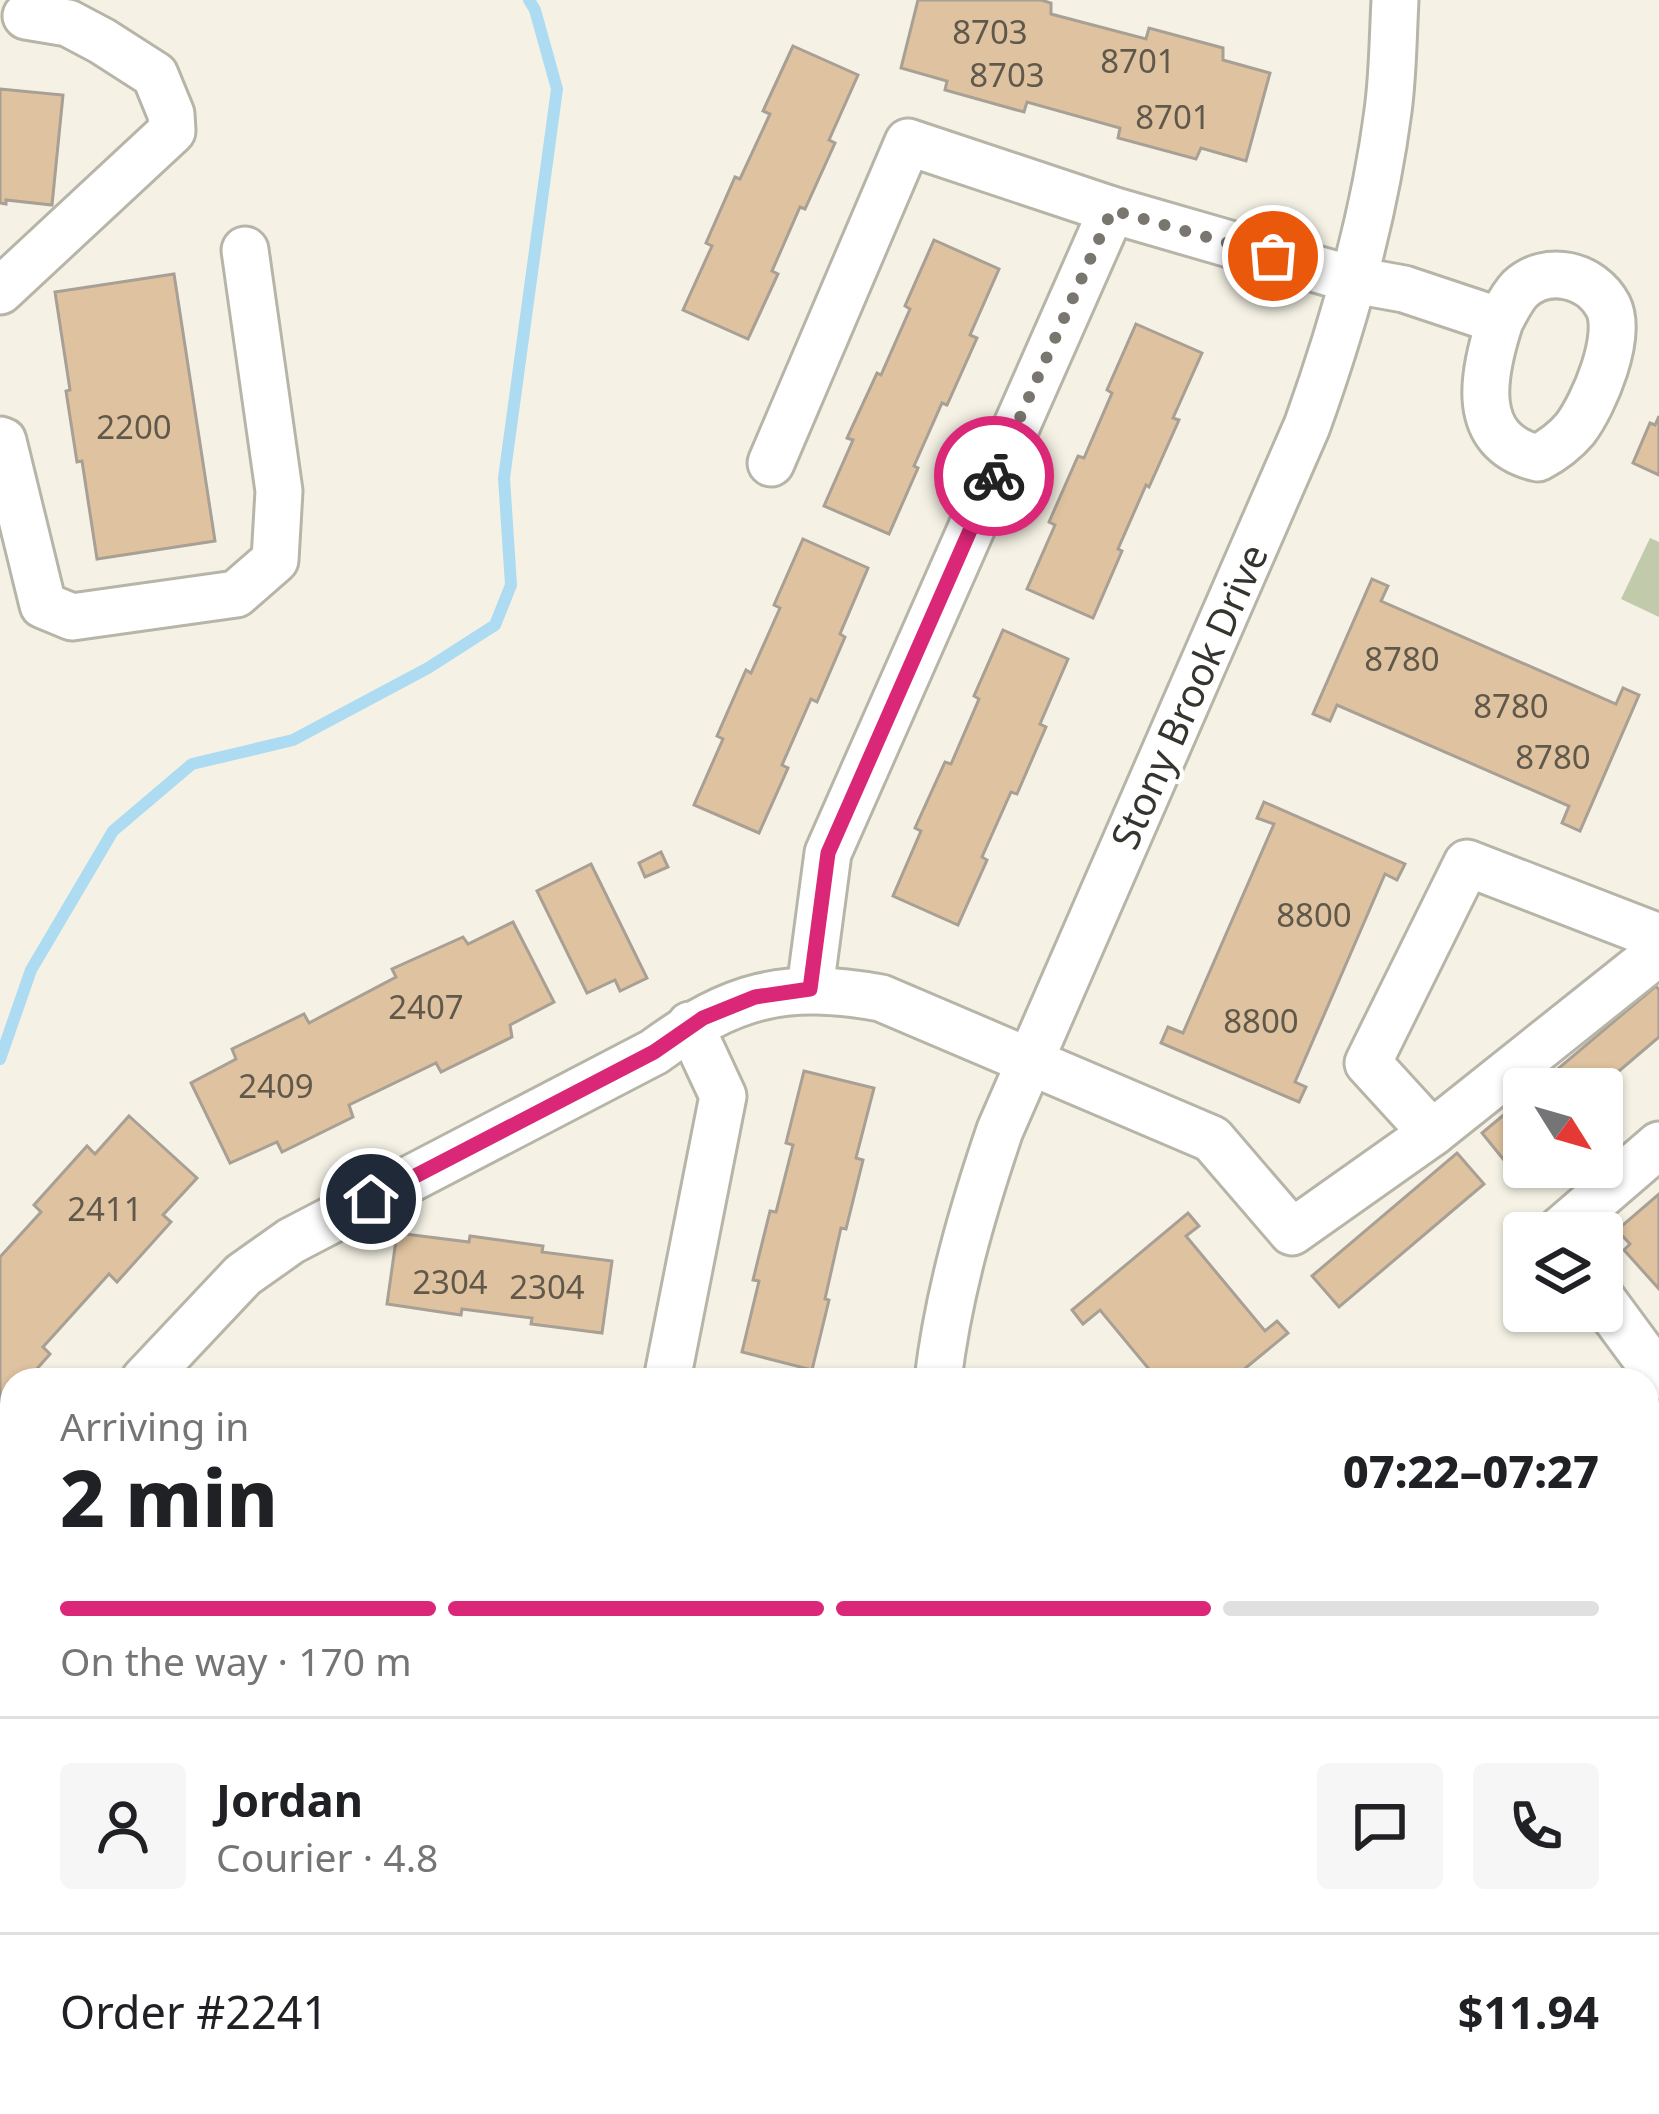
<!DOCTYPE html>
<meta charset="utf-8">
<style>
:root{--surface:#fff;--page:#f6f6f6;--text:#202124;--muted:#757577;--line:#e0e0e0;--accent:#db2777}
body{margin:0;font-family:"Noto Sans",sans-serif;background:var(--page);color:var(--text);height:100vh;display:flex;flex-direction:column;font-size:45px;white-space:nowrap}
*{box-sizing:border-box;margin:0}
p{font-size:39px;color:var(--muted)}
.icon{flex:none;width:66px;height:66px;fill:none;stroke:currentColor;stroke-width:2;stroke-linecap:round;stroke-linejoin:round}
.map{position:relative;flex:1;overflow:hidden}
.drawer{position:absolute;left:0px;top:1368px;width:1659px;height:747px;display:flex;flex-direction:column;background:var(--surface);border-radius:36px 36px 0 0;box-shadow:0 3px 9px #0004}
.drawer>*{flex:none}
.needle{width:78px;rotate:127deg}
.buttons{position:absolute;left:1503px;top:1068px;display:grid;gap:24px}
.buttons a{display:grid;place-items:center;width:120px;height:120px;border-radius:12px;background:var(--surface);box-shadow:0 3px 9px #0004;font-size:60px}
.pin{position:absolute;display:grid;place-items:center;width:102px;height:102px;color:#fff;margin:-51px;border:6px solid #fff;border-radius:50%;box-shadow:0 3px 12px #0007}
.courier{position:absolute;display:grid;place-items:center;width:120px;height:120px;margin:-60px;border:9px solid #db2777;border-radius:50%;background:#fff;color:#222;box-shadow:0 3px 15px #0007}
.head em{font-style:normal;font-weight:800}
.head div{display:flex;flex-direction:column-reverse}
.head{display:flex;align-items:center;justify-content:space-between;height:204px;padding:0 60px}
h1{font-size:78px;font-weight:800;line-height:90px}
.bar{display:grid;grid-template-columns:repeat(4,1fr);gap:18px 12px;align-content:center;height:144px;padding:0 60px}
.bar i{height:15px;border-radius:9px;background:var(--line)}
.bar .selected{background:var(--accent)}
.bar p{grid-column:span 4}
.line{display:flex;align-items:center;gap:30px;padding:0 60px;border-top:3px solid var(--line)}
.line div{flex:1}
.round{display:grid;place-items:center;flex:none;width:126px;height:126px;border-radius:12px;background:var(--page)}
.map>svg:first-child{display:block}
</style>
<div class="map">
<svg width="1659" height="2114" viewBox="0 0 1659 2114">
<rect width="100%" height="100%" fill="#f5f2e5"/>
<!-- green -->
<polygon fill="#c2caac" points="1650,538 1659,542 1659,617 1621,599"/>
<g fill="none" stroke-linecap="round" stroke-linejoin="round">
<!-- stream -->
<polyline stroke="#addbf1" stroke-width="12" points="0,1059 31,970 113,831 192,764 293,740 428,668 495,625 511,585 504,478 557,89 535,10 529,0"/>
</g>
<!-- building -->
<g fill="#dfc3a0" stroke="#a89f95" stroke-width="3">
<polygon points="918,0 1041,0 1051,3 1051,14 1146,39 1149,28 1223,48 1223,60 1270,73 1246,161 1201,148 1196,159 1118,138 1120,128 1027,102 1024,112 945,90 947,81 901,68"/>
<polygon points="793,46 858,75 829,140 835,143 805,209 800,207 772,271 778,274 748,339 683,310 712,246 706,243 735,177 740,179 770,114 763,111"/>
<polygon points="0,89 63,95 52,205 6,200 6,204 0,203"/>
<polygon points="934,240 999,269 970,335 977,338 947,405 942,403 914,466 918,468 889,534 824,506 853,440 847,438 877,373 881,375 910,309 905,306"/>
<polygon points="174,274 215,541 97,559 82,461 77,462 66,391 70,390 55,292"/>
<polygon points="1136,324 1202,353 1173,418 1179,420 1149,487 1146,485 1118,549 1122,551 1093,618 1027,589 1055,525 1049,522 1078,456 1084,458 1112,393 1107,390"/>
<polygon points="1659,416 1659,475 1633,463 1650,423 1655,425"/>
<polygon points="803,539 868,568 840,634 845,637 817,702 811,699 782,765 788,768 759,833 694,805 723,739 717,736 746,670 751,673 780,608 774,605"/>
<polygon points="1372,579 1388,586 1381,601 1616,704 1623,688 1639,695 1580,831 1562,823 1569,806 1337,705 1330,721 1313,714"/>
<polygon points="1003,630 1068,659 1040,724 1046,727 1017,794 1011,792 982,857 987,860 958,925 893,896 921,831 915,828 945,762 951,764 979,699 974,696"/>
<polygon points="1264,802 1405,864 1397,880 1385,874 1295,1082 1306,1087 1299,1102 1161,1043 1168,1027 1183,1033 1274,824 1257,818"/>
<polygon points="661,852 668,867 645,877 639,863"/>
<polygon points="591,864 647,978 620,991 615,980 587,993 537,891"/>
<polygon points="513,922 554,1002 510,1025 512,1037 441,1072 436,1063 349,1105 353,1117 282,1152 277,1142 230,1163 191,1083 236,1059 232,1049 304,1014 309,1023 396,977 392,969 463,937 468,944"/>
<polygon points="1656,986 1659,990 1659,1037 1598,1089 1534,1089"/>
<polygon points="804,1071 874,1088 856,1158 863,1160 846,1229 841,1228 825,1299 829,1300 812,1370 742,1352 759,1281 753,1280 770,1211 776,1212 793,1145 786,1143"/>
<polygon points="1524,1098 1524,1151 1508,1165 1482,1133"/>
<polygon points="129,1116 197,1178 163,1215 171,1222 117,1282 109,1274 43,1347 50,1354 27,1380 12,1380 12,1396 0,1409 0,1257 41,1212 34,1205 87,1146 95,1154"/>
<polygon points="1457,1153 1484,1184 1339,1307 1312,1276"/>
<polygon points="1659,1194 1659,1289 1624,1250 1630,1244 1617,1230"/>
<polygon points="1188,1213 1199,1226 1186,1236 1265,1331 1277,1321 1288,1333 1231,1380 1158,1380 1100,1310 1083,1324 1072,1310"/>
<polygon points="397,1233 469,1242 470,1236 543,1246 542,1252 612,1261 602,1333 531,1324 532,1318 462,1309 461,1315 387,1304"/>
<polygon points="1647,1614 1659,1628 1659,1762 1647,1773"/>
<rect x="29" y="2103" width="415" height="11"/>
</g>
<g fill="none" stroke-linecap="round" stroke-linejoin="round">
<defs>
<g id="minor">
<polyline points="0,291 172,131 171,114 155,75 102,41 68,23 26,16"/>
<polyline points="0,440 3,441 43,605 72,617 236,594 275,560 279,491 245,250"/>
<path d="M771 463 908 142 1112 210 1354 280 1404 289 1500 321C1506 310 1512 297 1520 289 1547 264 1591 274 1608 306 1623 336 1594 404 1575 429 1564 442 1553 450 1538 458 1468 442 1483 373 1500 321"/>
<polyline points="810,989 828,853 1112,210"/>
<polyline points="1432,1133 1659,952"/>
<polyline points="1557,1233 1659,1145"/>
<polyline points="1602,1299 1659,1376"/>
<path d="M144 1380 243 1275 291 1241 654 1052C733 994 784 981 881 998L1212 1139 1292 1232 1432 1133 1368 1063 1467 863 1659 937"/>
<polyline points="667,1380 723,1096 690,1025"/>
<path d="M938 1380C948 1295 972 1212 1000 1130L1307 426C1344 323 1374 219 1388 111 1393 75 1393 37 1395 0"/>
<polyline points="1647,1491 1659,1478"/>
<polyline points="1647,1578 1659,1590"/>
<polyline points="1647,1860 1659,1850"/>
<polyline points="1098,2103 1105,2114"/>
<polyline points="1276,2103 1284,2114"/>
<polyline points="1475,2103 1484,2114"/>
<polyline points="623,2114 646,2103"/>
<polyline points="1380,2114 1396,2103"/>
</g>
<polyline id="major" points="1626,2114 1639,2103"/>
</defs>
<!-- minor casing -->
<use href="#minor" stroke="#b7b5a8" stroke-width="51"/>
<!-- major casing -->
<use href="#major" stroke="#b7b5a8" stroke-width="66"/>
<!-- minor -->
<use href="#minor" stroke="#fff" stroke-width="45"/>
<!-- major -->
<use href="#major" stroke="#fff" stroke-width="60"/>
</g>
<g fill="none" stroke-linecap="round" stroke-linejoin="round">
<!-- done -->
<polyline stroke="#79766f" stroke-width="12" stroke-dasharray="0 21.6" points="994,476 1112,210 1273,256"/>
<!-- route -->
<polyline stroke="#db2777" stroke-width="15" points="371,1199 654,1052 703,1018 755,997 810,989 828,853 994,476"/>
</g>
<g text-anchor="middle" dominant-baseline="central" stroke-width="9" stroke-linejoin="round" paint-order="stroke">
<!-- number labels -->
<g font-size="33" fill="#60584b">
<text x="990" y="31">8703</text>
<text x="1138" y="60">8701</text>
<text x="1007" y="74">8703</text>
<text x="1173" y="116">8701</text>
<text x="134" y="426">2200</text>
<text x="1402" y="658">8780</text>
<text x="1511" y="705">8780</text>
<text x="1553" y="756">8780</text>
<text x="1314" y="914">8800</text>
<text x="426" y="1006">2407</text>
<text x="1261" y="1020">8800</text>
<text x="276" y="1085">2409</text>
<text x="105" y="1208">2411</text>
<text x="450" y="1281">2304</text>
<text x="547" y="1286">2304</text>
</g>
<!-- street labels -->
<g font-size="39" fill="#36342f" stroke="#fff">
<text transform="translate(1188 696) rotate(-66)">Stony Brook Drive</text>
</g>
</g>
</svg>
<div class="buttons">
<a><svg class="needle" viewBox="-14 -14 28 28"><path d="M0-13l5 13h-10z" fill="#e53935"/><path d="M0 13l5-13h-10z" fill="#757577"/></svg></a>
<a><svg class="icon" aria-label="layers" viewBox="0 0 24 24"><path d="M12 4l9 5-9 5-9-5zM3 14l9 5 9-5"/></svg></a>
</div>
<div class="pin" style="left:1273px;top:256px;background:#ea580c"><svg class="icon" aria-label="bag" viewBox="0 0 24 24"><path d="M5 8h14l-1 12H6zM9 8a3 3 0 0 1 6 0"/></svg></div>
<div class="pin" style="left:371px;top:1199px;background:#1f2937"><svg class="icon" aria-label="home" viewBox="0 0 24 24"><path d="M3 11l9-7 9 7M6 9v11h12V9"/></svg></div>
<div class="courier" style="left:994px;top:476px"><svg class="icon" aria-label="bike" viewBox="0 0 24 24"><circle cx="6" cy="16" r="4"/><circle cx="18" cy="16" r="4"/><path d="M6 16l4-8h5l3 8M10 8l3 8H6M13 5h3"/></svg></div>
<section class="drawer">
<div class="head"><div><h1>2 min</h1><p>Arriving in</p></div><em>07:22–07:27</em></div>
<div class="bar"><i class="selected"></i><i class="selected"></i><i class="selected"></i><i></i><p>On the way · 170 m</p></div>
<div class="line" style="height:216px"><a class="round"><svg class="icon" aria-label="person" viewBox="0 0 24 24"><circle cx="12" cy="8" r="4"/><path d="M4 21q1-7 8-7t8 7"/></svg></a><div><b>Jordan</b><p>Courier · 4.8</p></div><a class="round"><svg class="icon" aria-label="chat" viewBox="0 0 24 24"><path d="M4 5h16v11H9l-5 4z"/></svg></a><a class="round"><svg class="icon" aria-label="phone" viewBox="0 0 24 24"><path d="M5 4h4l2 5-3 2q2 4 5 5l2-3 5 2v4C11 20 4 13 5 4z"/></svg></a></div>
<div class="line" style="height:156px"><div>Order #2241</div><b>$11.94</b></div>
</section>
</div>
